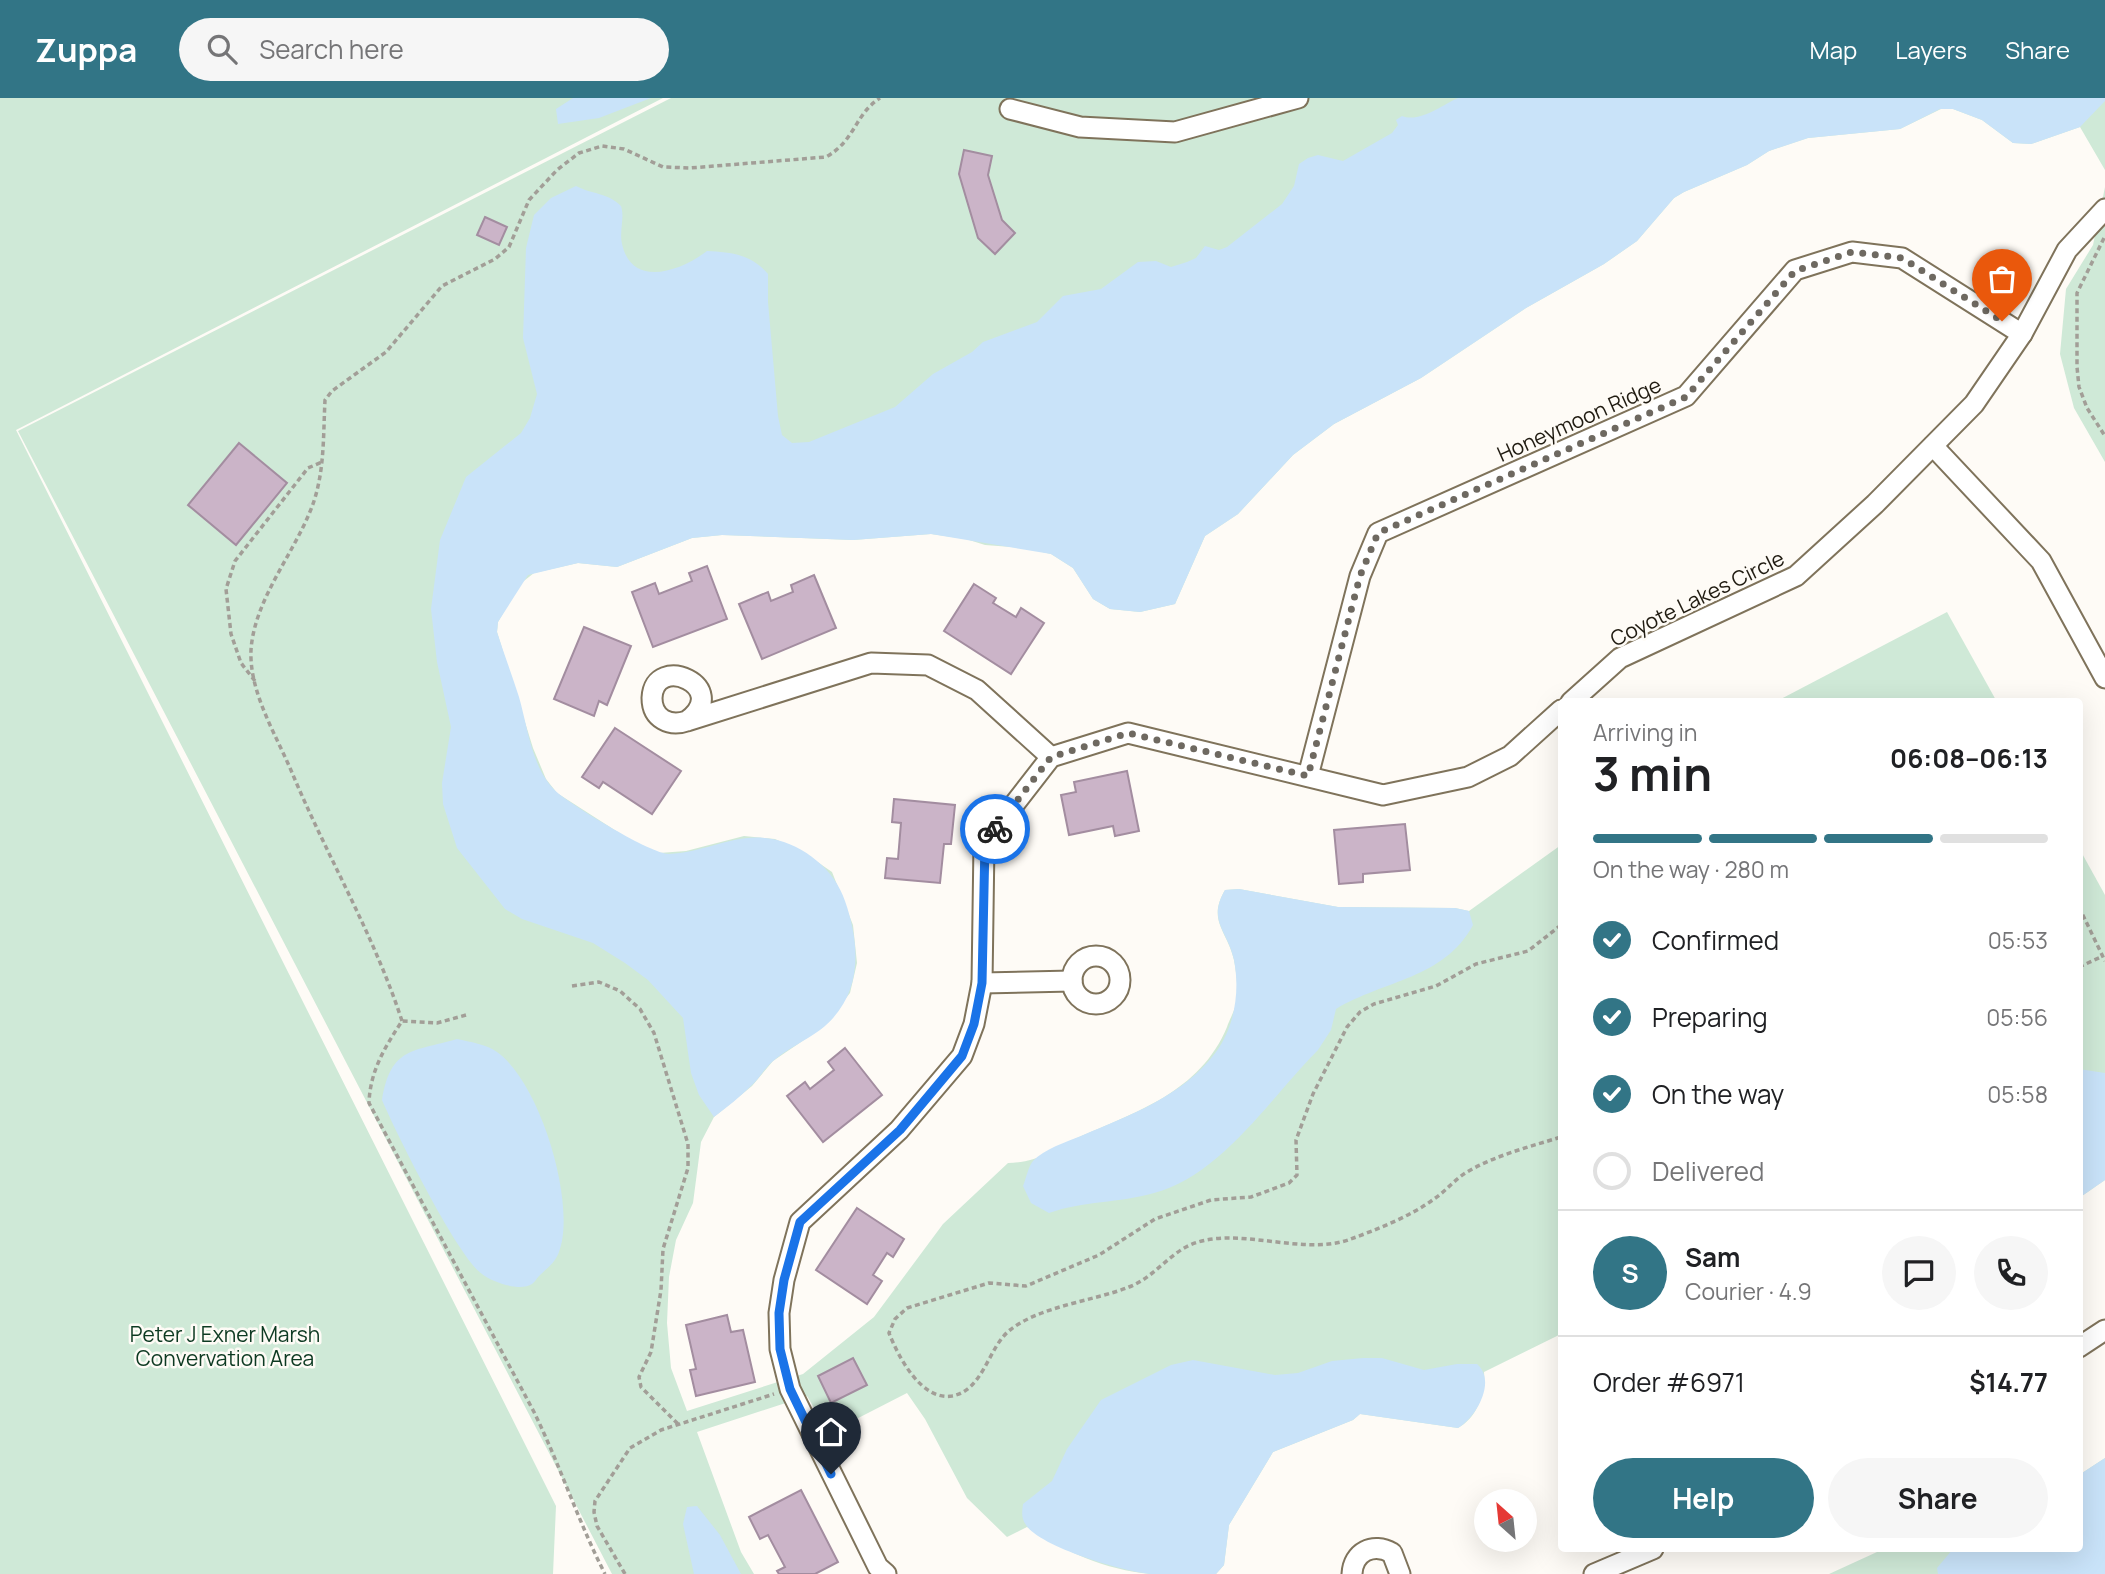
<!DOCTYPE html>
<meta charset="utf-8">
<style>
:root{--surface:#fff;--page:#f6f6f6;--text:#202124;--muted:#757577;--line:#e0e0e0;--accent:#327586}
body{margin:0;font-family:Manrope,sans-serif;background:var(--page);color:var(--text);height:100vh;display:flex;flex-direction:column;font-size:26px;white-space:nowrap}
*{box-sizing:border-box;margin:0}
p{font-size:23px;color:var(--muted)}
.icon{flex:none;width:38px;height:38px;fill:none;stroke:currentColor;stroke-width:2;stroke-linecap:round;stroke-linejoin:round}
.map{position:relative;flex:1;overflow:hidden}
.drawer{position:absolute;left:1558px;top:600px;width:525px;height:854px;display:flex;flex-direction:column;background:var(--surface);border-radius:7px;box-shadow:0 7px 28px #0002}
.drawer>*{flex:none}
.needle{width:46px;rotate:333deg}
.fabs{position:absolute;left:1474px;top:1391px;display:grid;gap:14px}
.fabs a{display:grid;place-items:center;width:63px;height:63px;border-radius:50%;background:var(--surface);box-shadow:0 7px 28px #0002;font-size:35px}
.pin{position:absolute;display:grid;place-items:center;width:60px;height:60px;color:#fff;margin:-72px -30px;border-radius:50% 50% 50% 0;rotate:-45deg;box-shadow:0 0 7px #0007}
.pin .icon{rotate:45deg}
.courier{position:absolute;display:grid;place-items:center;width:70px;height:70px;margin:-35px;border:5px solid #1a73e8;border-radius:50%;background:#fff;color:#222;box-shadow:0 2px 9px #0007}
.overview em{font-style:normal;font-weight:700}
.overview div{display:flex;flex-direction:column-reverse}
.overview{display:flex;align-items:center;justify-content:space-between;height:119px;padding:0 35px}
h1{font-size:46px;font-weight:700;line-height:52px}
.bar{display:grid;grid-template-columns:repeat(4,1fr);gap:10px 7px;align-content:center;height:84px;padding:0 35px}
.bar i{height:9px;border-radius:5px;background:var(--line)}
.bar .current{background:var(--accent)}
.bar p{grid-column:span 4}
.line{display:flex;align-items:center;gap:18px;padding:0 35px;border-top:2px solid var(--line)}
.line div{flex:1}
.round{display:grid;place-items:center;flex:none;width:74px;height:74px;border-radius:37px;background:var(--page)}
ol{padding:0 35px;list-style:none}
li{display:flex;align-items:center;gap:21px;height:77px}
li p{margin-inline-start:auto}
li .icon{padding:7px;border-radius:50%;background:var(--accent);color:#fff;stroke-width:4}
li:last-child{color:var(--muted)}
li i{width:38px;height:38px;border:4px solid var(--line);border-radius:50%}
.cta{display:flex;gap:14px;margin-top:auto;padding:14px 35px}
.cta a{flex:1;height:80px;border-radius:42px;background:var(--accent);color:#fff;font-size:28px;font-weight:700;line-height:80px;text-align:center}
.cta a+a{background:var(--page);color:var(--text)}
header{display:flex;align-items:center;gap:42px;box-sizing:border-box;height:98px;padding:0 35px;background:var(--accent);color:#fff}
header strong{font-size:33px}
nav{display:flex;gap:38px;margin-inline-start:auto;font-size:24px}
.search{width:490px;height:63px;background:var(--page);display:flex;align-items:center;gap:18px;box-sizing:border-box;padding:0 24px;border-radius:38px;color:var(--muted);font-size:26px}
.map>svg:first-child{display:block}
</style>
<header>
<strong>Zuppa</strong>
<div class="search"><svg class="icon" aria-label="search" viewBox="0 0 24 24"><circle cx="10" cy="10" r="6"/><path d="M15 15l6 6"/></svg>Search here</div>
<nav><a>Map</a><a>Layers</a><a>Share</a></nav>
</header>
<div class="map">
<svg width="2105" height="1476" viewBox="0 0 2105 1476">
<rect width="100%" height="100%" fill="#fefbf6"/>
<!-- green -->
<g fill="#cfe9d7">
<polygon points="0,0 663,0 16,332 556,1408 553,1476 0,1476"/>
<path d="M671 0H2105V72L2080 29 2031 46 2013 45 1982 22 1953 11H1941L1900 31 1808 40 1769 53 1747 67 1684 94 1674 100 1637 143 1604 166 1526 210 1421 280 1334 326 1293 357 1238 416 1205 438 1175 506 1140 514 1110 511 1093 501 1073 470 1051 456 1025 450 985 447 966 441 931 436 853 442 722 437 692 440 617 469 578 465 534 475 520 486 498 524 497 534 533 650 546 681 557 695 638 747 659 755 686 753 744 738 775 741 803 754 832 774 853 827 857 865 850 895 823 929 773 963 752 988 714 1019 701 1044 693 1105 676 1142 669 1179 667 1225 671 1270 687 1313 803 1276 874 1219 943 1126 1008 1065C1041 1064 1048 1052 1077 1040 1136 1014 1200 994 1227 929 1230 920 1237 909 1237 899 1238 887 1236 873 1234 862 1227 832 1207 823 1225 792L1239 791 1338 809 1455 810 1469 813 1561 747V1236L1484 1274C1486 1295 1477 1320 1458 1330L1360 1316 1353 1322 1273 1354 1229 1427 1224 1467 1216 1476C1194 1476 1171 1476 1150 1476 1106 1472 1063 1453 1027 1429L1007 1439 967 1400 925 1321 907 1295 829 1335 807 1298 697 1334 741 1454 754 1476H612L18 333Z"/>
<polygon points="2105,89 2105,364 2074,310 2060,256 2066,191 2093,147"/>
<polygon points="1947,514 1997,604 1775,604"/>
<polygon points="2079,750 2105,797 2105,1082 2079,1100"/>
<polygon points="2105,1360 2105,1476 1829,1476 1877,1454 1896,1451 2079,1451 2079,1377"/>
</g>
<!-- water -->
<g fill="#c9e3f9">
<polygon points="573,0 651,0 599,20 558,26 556,11"/>
<path d="M1458 0H2105V3L2080 29 2031 46 2013 45 1982 22 1953 11H1940L1900 31 1808 40 1769 53 1747 67 1684 94 1674 100 1637 143 1604 166 1526 210 1421 280 1334 326 1293 357 1238 416 1205 438 1175 506 1140 514 1110 511 1093 501 1073 470 1051 456 931 436 853 442 722 437 692 440 617 469 578 465 528 477 498 524 497 534C504 556 512 577 519 599 528 630 532 674 559 696 575 709 651 756 669 756 705 755 735 734 772 741 804 747 835 772 845 803 861 849 863 899 820 932 805 943 785 952 772 964 764 971 759 981 751 988 740 999 727 1009 714 1019L699 997 691 975 683 920 648 882 625 865 593 845 522 821 505 811 457 750 443 706 442 685 451 629 437 564 431 511 440 442 466 379 521 335 530 320 537 296 523 240 526 150 534 117 551 100 576 88C593 97 607 94 621 108 625 120 619 133 622 146 632 191 681 173 707 153 732 154 752 157 768 176V204L778 318 782 337 792 345 809 344 895 309 933 276 972 254 983 244 1037 224 1063 198 1101 191 1138 164 1156 163 1171 169 1187 164 1196 160 1205 148 1219 152 1227 149 1282 106 1294 88 1299 66 1308 60 1318 57 1343 63 1392 35 1398 27 1396 22 1402 18C1420 25 1442 7 1458 0Z"/>
<path d="M1239 791 1338 809 1455 810 1469 813 1473 827C1444 881 1384 882 1336 911L1331 932 1318 952C1271 999 1221 1078 1154 1095 1119 1105 1083 1103 1049 1115L1031 1105 1023 1088C1026 1081 1028 1069 1033 1063 1044 1051 1066 1044 1081 1038 1130 1017 1182 999 1216 954 1235 928 1240 893 1234 862 1228 833 1207 823 1225 792Z"/>
<path d="M457 941C470 944 486 946 497 954 540 984 577 1106 559 1154 555 1165 547 1170 539 1178 536 1181 535 1184 532 1186 520 1194 492 1184 482 1176 457 1158 396 1035 382 1002 391 949 412 954 457 941Z"/>
<polygon points="2079,971 2105,975 2105,1082 2079,1100"/>
<path d="M1363 1260H1382L1424 1272 1457 1266H1477C1497 1283 1476 1320 1458 1330L1360 1316 1353 1322 1273 1354 1229 1427 1224 1467 1216 1476C1194 1476 1172 1476 1151 1476 1125 1474 1040 1449 1026 1427 1021 1420 1022 1414 1023 1406L1052 1383 1067 1351 1101 1302 1171 1267 1193 1262 1275 1277 1298 1275 1332 1263Z"/>
<polygon points="2105,1360 2105,1476 1938,1476 1937,1470 1953,1451 2079,1451 2079,1377"/>
<polygon points="697,1408 720,1437 741,1476 694,1476 683,1426 687,1409"/>
</g>
<!-- building -->
<g fill="#cbb4c8" stroke="#a38da0" stroke-width="2">
<polygon points="964,52 992,58 988,77 1002,122 1015,135 995,156 978,140 959,76"/>
<polygon points="485,119 507,129 499,147 477,137"/>
<polygon points="239,345 287,385 236,447 188,407"/>
<polygon points="707,468 727,521 653,549 632,494 655,485 659,496 692,483 689,475"/>
<polygon points="814,477 836,530 762,561 739,506 768,494 771,503 793,494 791,487"/>
<polygon points="974,486 996,500 993,505 1016,519 1021,510 1044,525 1011,576 944,533"/>
<polygon points="584,529 631,548 607,607 599,603 594,618 554,601"/>
<polygon points="615,630 681,673 652,716 603,684 599,690 582,679"/>
<polygon points="1127,673 1139,733 1115,738 1113,728 1069,737 1061,697 1076,694 1074,684"/>
<polygon points="894,701 955,707 951,746 944,746 940,785 885,780 887,760 898,761 901,725 892,724"/>
<polygon points="1405,726 1410,772 1363,776 1363,784 1339,786 1334,732"/>
<polygon points="845,950 882,997 823,1044 787,998 805,984 810,991 834,972 828,964"/>
<polygon points="857,1110 904,1141 893,1159 887,1155 873,1177 882,1183 867,1206 816,1172"/>
<polygon points="727,1217 731,1234 743,1232 755,1284 696,1298 690,1272 696,1271 686,1227"/>
<polygon points="853,1260 867,1287 831,1305 818,1278"/>
<polygon points="801,1392 838,1464 815,1476 779,1476 777,1473 785,1469 768,1437 760,1441 749,1419"/>
</g>
<g fill="none" stroke-linecap="round" stroke-linejoin="round">
<defs>
<g id="minor">
<polyline points="1010,11 1080,29 1175,34 1298,0"/>
<polyline points="1933,348 2041,463 2105,580"/>
<polyline points="1571,604 1620,560 1796,478 1875,406 1974,306 2022,236 2067,152 2105,111"/>
<path d="M687 623C733 589 654 554 652 600 652 621 670 629 687 623L871 565 928 567 977 592 1051 659"/>
<polyline points="1308,678 1360,478 1378,435 1686,298 1795,172 1852,154 1902,160 2022,236"/>
<circle cx="1096" cy="882" r="24"/>
<polyline points="982,885 1072,883"/>
<polyline points="2079,1249 2105,1232"/>
<polyline points="886,1476 878,1469 790,1291 780,1251 779,1215 784,1182 800,1124 899,1032 962,958 974,926 982,885 984,745 1051,659 1128,635 1383,697 1468,679 1510,658 1561,612"/>
<path d="M1352 1476C1353 1454 1373 1444 1392 1455L1400 1476"/>
<polyline points="1594,1476 1653,1451"/>
</g>
</defs>
<!-- minor casing -->
<use href="#minor" stroke="#7f735b" stroke-width="23"/>
<!-- path -->
<g stroke="#a29e97" stroke-width="3.5" stroke-dasharray="5 3.5" stroke-linecap="butt">
<polyline points="2104,140 2077,195 2077,269 2079,289 2087,310 2105,338"/>
<polyline points="255,583 241,565 231,536 226,491 235,463 308,370 322,364"/>
<polyline points="2079,809 2105,863"/>
<path d="M1561 827 1528 853 1476 866 1436 888 1374 906 1360 914 1347 929 1313 996 1296 1042 1297 1077 1289 1085 1251 1099 1211 1102 1155 1121 1099 1157 1026 1188 989 1185 907 1210 895 1221 889 1235C898 1258 921 1303 952 1298 984 1292 988 1249 1010 1232 1040 1208 1094 1203 1129 1189 1153 1180 1168 1157 1190 1147 1236 1127 1300 1158 1348 1142 1376 1132 1411 1118 1434 1101 1446 1093 1455 1081 1467 1074 1496 1057 1529 1049 1561 1039"/>
<polyline points="2079,869 2101,859"/>
<polyline points="572,888 599,884 620,893 640,911 654,935 688,1046 688,1070 663,1151 661,1192 651,1254 639,1279 641,1289 678,1326"/>
<path d="M466 917 437 925 402 923C385 949 370 973 369 1005L534 1314C560 1367 578 1423 605 1476"/>
<path d="M402 923C374 837 328 760 293 677 277 638 249 595 251 552 254 504 291 459 309 416 325 380 323 341 325 302L332 293 386 254 442 188 495 161 509 149 529 102 557 72 579 55 602 48 624 51 663 69 690 70 826 59C856 42 854 17 880 0"/>
<polyline points="625,1476 597,1428 594,1414 595,1403 630,1350 661,1332 774,1296"/>
</g>
<!-- minor -->
<use href="#minor" stroke="#fff" stroke-width="19"/>
</g>
<g fill="none" stroke-linecap="round" stroke-linejoin="round">
<!-- done -->
<polyline stroke="#6e6961" stroke-width="7" stroke-dasharray="0 12.6" points="995,731 1051,659 1128,635 1308,678 1360,478 1378,435 1686,299 1795,173 1852,154 1902,160 2002,223"/>
<!-- route -->
<polyline stroke="#1a73e8" stroke-width="9" points="831,1376 790,1291 780,1251 779,1215 784,1182 800,1124 900,1032 962,958 974,926 982,885 985,745 995,731"/>
</g>
<g text-anchor="middle" dominant-baseline="central" stroke-width="5" stroke-linejoin="round" paint-order="stroke">
<!-- street labels -->
<g font-size="21" fill="#201b11" stroke="#fefbf6">
<text transform="translate(1579 321) rotate(-24)">Honeymoon Ridge</text>
<text transform="translate(1697 500) rotate(-26)">Coyote Lakes Circle</text>
</g>
<!-- park labels -->
<g font-size="21" fill="#0d3a22" stroke="#fefbf6">
<text x="225" y="1236">Peter J Exner Marsh<tspan x="225" dy="24">Convervation Area</tspan></text>
</g>
</g>
</svg>
<div class="fabs">
<a><svg class="needle" viewBox="-14 -14 28 28"><path d="M0-13l5 13h-10z" fill="#e53935"/><path d="M0 13l5-13h-10z" fill="#757577"/></svg></a>
</div>
<div class="pin" style="left:2002px;top:223px;background:#ea580c"><svg class="icon" aria-label="bag" viewBox="0 0 24 24"><path d="M5 8h14l-1 12H6zM9 8a3 3 0 0 1 6 0"/></svg></div>
<div class="pin" style="left:831px;top:1376px;background:#1f2937"><svg class="icon" aria-label="home" viewBox="0 0 24 24"><path d="M3 11l9-7 9 7M6 9v11h12V9"/></svg></div>
<div class="courier" style="left:995px;top:731px"><svg class="icon" aria-label="bike" viewBox="0 0 24 24"><circle cx="6" cy="16" r="4"/><circle cx="18" cy="16" r="4"/><path d="M6 16l4-8h5l3 8M10 8l3 8H6M13 5h3"/></svg></div>
<section class="drawer">
<div class="overview"><div><h1>3 min</h1><p>Arriving in</p></div><em>06:08–06:13</em></div>
<div class="bar"><i class="current"></i><i class="current"></i><i class="current"></i><i></i><p>On the way · 280 m</p></div>
<ol>
<li><svg class="icon" aria-label="check" viewBox="0 0 24 24"><path d="M5 12l5 5 9-10"/></svg>Confirmed<p>05:53</p></li>
<li><svg class="icon" aria-label="check" viewBox="0 0 24 24"><path d="M5 12l5 5 9-10"/></svg>Preparing<p>05:56</p></li>
<li><svg class="icon" aria-label="check" viewBox="0 0 24 24"><path d="M5 12l5 5 9-10"/></svg>On the way<p>05:58</p></li>
<li><i></i>Delivered</li>
</ol>
<div class="line" style="height:126px"><b class="round" style="background:var(--accent);color:#fff">S</b><div><b>Sam</b><p>Courier · 4.9</p></div><a class="round"><svg class="icon" aria-label="chat" viewBox="0 0 24 24"><path d="M4 5h16v11H9l-5 4z"/></svg></a><a class="round"><svg class="icon" aria-label="phone" viewBox="0 0 24 24"><path d="M5 4h4l2 5-3 2q2 4 5 5l2-3 5 2v4C11 20 4 13 5 4z"/></svg></a></div>
<div class="line" style="height:91px"><div>Order #6971</div><b>$14.77</b></div>
<div class="cta"><a>Help</a><a>Share</a></div>
</section>
</div>
